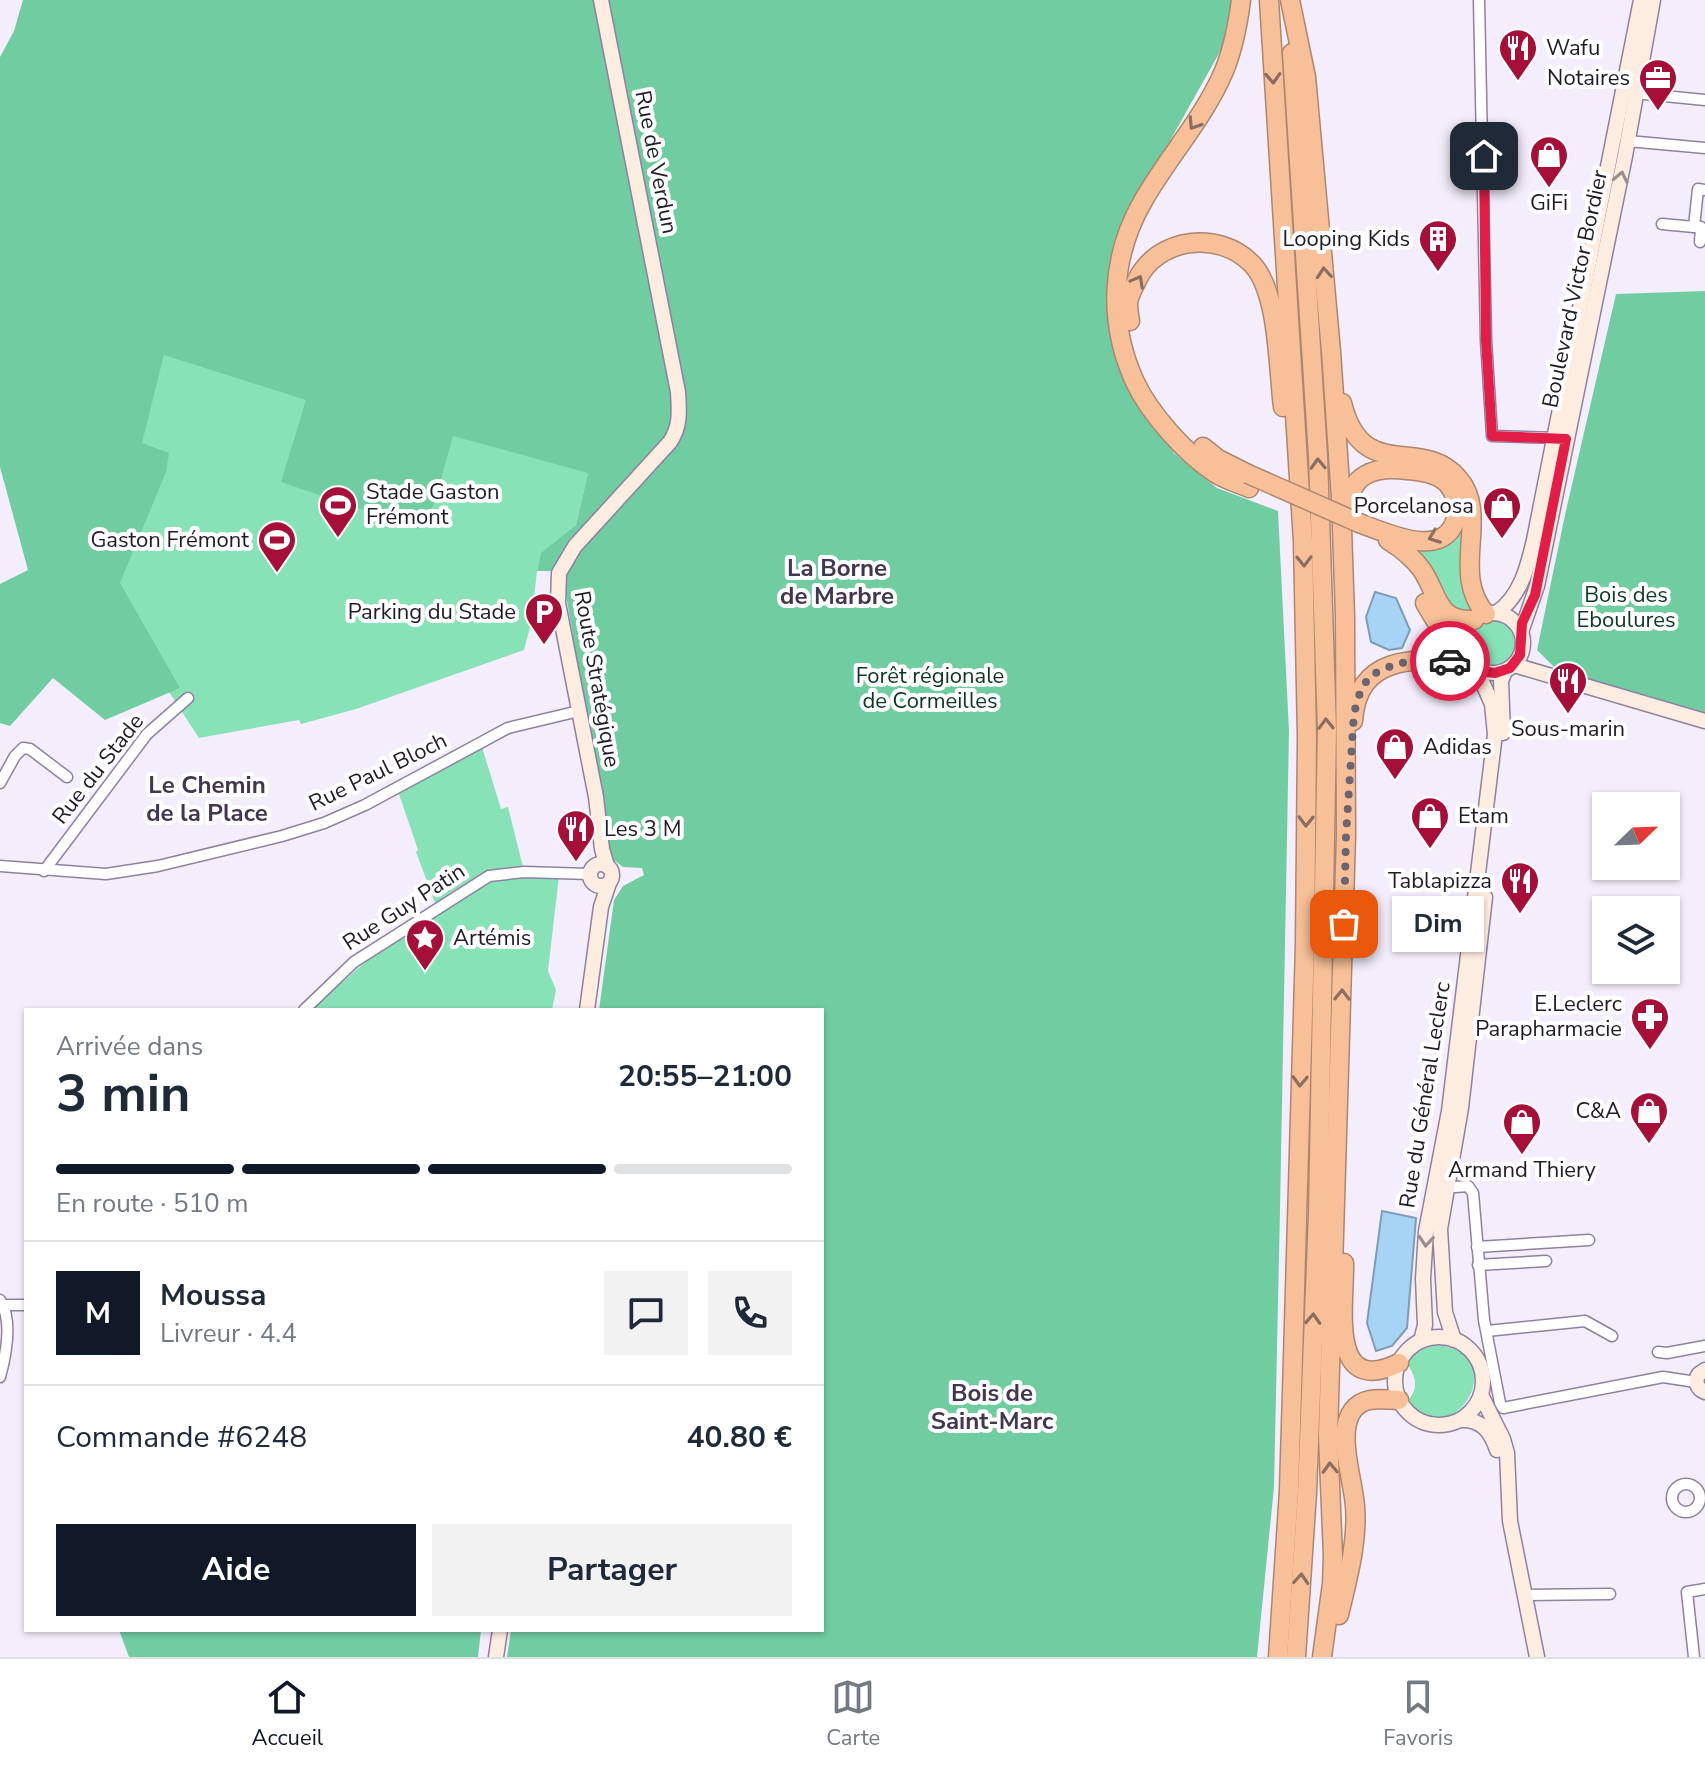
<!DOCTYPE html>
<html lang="fr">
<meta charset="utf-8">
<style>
:root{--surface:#fff;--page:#f2f2f3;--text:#1f2937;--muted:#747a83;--line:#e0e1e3;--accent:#111827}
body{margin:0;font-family:"Nunito Sans",sans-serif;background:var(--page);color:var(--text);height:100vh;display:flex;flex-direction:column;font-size:30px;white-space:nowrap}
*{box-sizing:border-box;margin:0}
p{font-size:26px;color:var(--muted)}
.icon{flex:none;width:44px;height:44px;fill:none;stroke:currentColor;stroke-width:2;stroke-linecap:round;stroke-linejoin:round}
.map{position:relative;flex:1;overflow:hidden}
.side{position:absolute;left:24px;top:1008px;width:800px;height:624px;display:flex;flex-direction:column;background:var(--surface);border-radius:0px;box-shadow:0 2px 6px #0004}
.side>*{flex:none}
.needle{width:52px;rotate:67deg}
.tools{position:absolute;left:1592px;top:792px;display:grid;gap:16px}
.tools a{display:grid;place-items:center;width:88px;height:88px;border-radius:0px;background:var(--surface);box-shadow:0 2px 6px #0004;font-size:40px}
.pin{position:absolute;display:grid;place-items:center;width:68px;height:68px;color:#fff;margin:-34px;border-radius:16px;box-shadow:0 4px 12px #0006}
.courier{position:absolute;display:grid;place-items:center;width:80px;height:80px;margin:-40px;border:6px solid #e11d48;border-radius:50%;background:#fff;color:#222;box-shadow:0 2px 10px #0007}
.bubble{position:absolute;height:56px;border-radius:0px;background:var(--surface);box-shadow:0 2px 6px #0004;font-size:26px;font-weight:700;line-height:56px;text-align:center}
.head em{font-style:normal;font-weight:700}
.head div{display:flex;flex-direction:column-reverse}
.head{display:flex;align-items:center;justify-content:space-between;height:136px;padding:0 32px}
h1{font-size:52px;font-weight:700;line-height:60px}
.bar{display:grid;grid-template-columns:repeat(4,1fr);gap:12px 8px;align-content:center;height:96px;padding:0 32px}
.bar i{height:10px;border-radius:6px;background:var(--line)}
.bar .on{background:var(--accent)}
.bar p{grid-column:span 4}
.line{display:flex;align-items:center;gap:20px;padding:0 32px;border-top:2px solid var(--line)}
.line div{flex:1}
.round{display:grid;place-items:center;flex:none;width:84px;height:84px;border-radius:0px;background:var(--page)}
.primary-button{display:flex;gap:16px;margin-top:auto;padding:16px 32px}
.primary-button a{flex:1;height:92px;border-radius:0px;background:var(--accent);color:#fff;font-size:32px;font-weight:700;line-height:92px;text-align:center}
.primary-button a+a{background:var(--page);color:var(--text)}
.menu{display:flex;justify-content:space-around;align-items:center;height:112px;border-top:2px solid var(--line);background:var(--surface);font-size:22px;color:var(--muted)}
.menu a{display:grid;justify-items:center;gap:4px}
.menu .on{color:var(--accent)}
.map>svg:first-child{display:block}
</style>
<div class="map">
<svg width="1705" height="1657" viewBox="0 0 1705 1657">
<rect width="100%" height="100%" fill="#f4eefc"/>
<!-- green -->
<g fill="#87e3b7">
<polygon points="164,354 590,465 576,525 541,554 537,571 531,624 524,650 356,709 301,724 299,720 199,738 104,592"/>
<polygon points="1466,510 1473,609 1467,615 1453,614 1409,547 1417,548"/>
<circle cx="1493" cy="643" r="24"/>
<path d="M482 747 501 809 508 807 523 867C482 868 469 882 435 903L416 852 418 850 399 794Z"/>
<polygon points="559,876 548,971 556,990 552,1010 311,1010 380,949 455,900 495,879"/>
<path d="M1439 1345C1514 1356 1453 1458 1408 1400 1419 1389 1416 1376 1407 1364 1415 1352 1425 1346 1439 1345Z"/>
</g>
<!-- forest -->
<g fill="#70cca1">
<polygon points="23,0 1234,0 1231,32 1143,189 1110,273 1136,396 1174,453 1217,488 1278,511 1289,731 1280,1210 1274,1487 1257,1657 507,1657 511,1630 822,1630 822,1010 599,1010 614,900 623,886 644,875 642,868 623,867 610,857 562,571 537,571 541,553 576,525 588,473 453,436 434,504 419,529 281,482 306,400 164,355 142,443 169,453 166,472 120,583 180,688 105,720 53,678 10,726 0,723 0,584 28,570 0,467 0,57 14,31"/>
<polygon points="1705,291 1705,716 1558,671 1537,650 1565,515 1616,294"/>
<polygon points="119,1630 481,1630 478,1657 129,1657"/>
</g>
<!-- water -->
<g fill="#a7d3f4" stroke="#7f9cb7" stroke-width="2">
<polygon points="1375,592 1396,598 1410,630 1402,648 1389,650 1371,642 1366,617"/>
<polygon points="1382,1211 1416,1218 1407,1328 1392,1346 1376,1351 1367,1323"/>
</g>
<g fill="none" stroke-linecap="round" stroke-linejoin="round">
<defs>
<g id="street">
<polyline points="1479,0 1486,340 1492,436 1558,438"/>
<polyline points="1634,93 1705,100"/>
<polyline points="1628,141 1705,148"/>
<polyline points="1662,224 1694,227"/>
<polyline points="1700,242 1701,227 1694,227 1698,189 1705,190"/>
<polyline points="0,783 15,756 23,748 30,749 67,777"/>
<polyline points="0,866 106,874 158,866 282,836 324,823 365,805 508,728 579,711"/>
<polyline points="44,871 147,734 188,698"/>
<polyline points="304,1010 354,962 489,876 524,872 590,874"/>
<polyline points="1455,1187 1468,1186 1473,1193 1484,1320 1500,1403 1503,1408 1663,1377 1696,1382"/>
<polyline points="1477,1247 1589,1240"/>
<polyline points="1478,1265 1546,1261"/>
<path d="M0 1300C13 1320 6 1355 0 1377"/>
<polyline points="3,1305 26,1305"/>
<polyline points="1487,1331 1585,1321 1612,1336"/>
<polyline points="1658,1352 1667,1353 1705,1346"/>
<circle cx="1686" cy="1498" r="14"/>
<polyline points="1525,1595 1610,1594"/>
<polyline points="1694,1657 1687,1592 1705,1589"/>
</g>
<g id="secondary">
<path d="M601 0 678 392C679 410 681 426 670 442L575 546 559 573 558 603 596 797 602 849 607 866"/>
<circle cx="1493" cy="643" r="30"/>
<path d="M1496 613C1520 598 1528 566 1534 540L1641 0"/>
<polyline points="1521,632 1537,586 1625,156 1653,0"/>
<polyline points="1514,665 1705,721"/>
<polyline points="1503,733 1501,681 1505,671"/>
<circle cx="601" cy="875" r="11"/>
<polyline points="587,1010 601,907 609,883"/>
<circle cx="1439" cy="1381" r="44"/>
<polyline points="1454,1340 1445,1312 1440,1229 1461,1108 1485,897"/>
<polyline points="1421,1341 1425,1325 1423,1279 1426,1231 1449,1111 1495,734 1492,704 1476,668"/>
<path d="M1705 1370 1699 1374C1694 1381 1697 1389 1705 1392"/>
<polyline points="1481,1395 1503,1439 1507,1453 1510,1521 1537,1657"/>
<path d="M1461 1420C1482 1419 1491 1432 1497 1450"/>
<polyline points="496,1657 500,1630"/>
</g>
<g id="highway">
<path d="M1241 0C1238 24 1233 49 1224 71 1204 118 1168 157 1143 201 1110 258 1108 323 1135 382 1150 414 1186 454 1215 473 1225 480 1238 483 1249 488"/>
<polyline points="1269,0 1303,542 1307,737 1305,944 1293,1358 1289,1491 1278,1657"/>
<polyline points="1290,0 1306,77 1331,351 1341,499 1345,616 1346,835 1328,1435 1333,1556 1332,1584 1322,1657"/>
<polyline points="1292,53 1318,456 1327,730 1318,1214 1307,1493 1296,1657"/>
<path d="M1130 321C1129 316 1128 309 1128 303 1129 295 1134 287 1137 280 1158 237 1219 230 1252 264 1279 292 1278 369 1283 407"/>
<path d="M1342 403C1362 485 1421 435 1458 478 1491 515 1449 573 1486 614"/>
<polyline points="1203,447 1218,459 1248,474"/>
<path d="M1348 512C1348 474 1374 466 1407 470 1421 471 1436 473 1447 483 1455 492 1459 506 1456 518 1445 562 1385 532 1359 523"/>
<path d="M1388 540C1401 548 1413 557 1422 570 1439 595 1436 622 1474 620"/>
<polyline points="1425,603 1437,623 1462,642"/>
<path d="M1353 721C1358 652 1418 659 1469 662"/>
<path d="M1344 1263C1345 1304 1327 1398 1399 1363"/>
<path d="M1339 1615C1347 1580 1358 1543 1355 1506 1353 1479 1336 1432 1353 1410 1365 1395 1383 1400 1399 1400"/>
</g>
</defs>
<!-- street casing -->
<use href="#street" stroke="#8f81a0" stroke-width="13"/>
<!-- secondary casing -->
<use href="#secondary" stroke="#8f81a0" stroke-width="17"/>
<!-- highway casing -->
<use href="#highway" stroke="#ac8671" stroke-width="21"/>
<!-- street -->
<use href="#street" stroke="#fff" stroke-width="10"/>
<!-- secondary -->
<use href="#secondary" stroke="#fdece0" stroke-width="14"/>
<!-- highway -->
<use href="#highway" stroke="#f7c098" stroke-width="18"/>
<defs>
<polyline id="highway-bridge" points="1248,474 1359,523"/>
</defs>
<!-- highway-bridge casing -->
<use href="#highway-bridge" stroke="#ac8671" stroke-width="21" stroke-linecap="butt"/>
<!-- highway-bridge -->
<use href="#highway-bridge" stroke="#f7c098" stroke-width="18"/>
</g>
<!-- one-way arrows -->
<defs><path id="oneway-chevron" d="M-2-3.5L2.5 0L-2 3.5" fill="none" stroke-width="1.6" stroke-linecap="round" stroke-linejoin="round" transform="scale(2)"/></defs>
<g stroke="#8c6e60">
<use href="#oneway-chevron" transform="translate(1273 78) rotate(87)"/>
<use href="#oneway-chevron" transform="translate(1194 124) rotate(123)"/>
<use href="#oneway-chevron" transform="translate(1324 273) rotate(-95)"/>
<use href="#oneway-chevron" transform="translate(1138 281) rotate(-61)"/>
<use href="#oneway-chevron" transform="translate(1318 464) rotate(-92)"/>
<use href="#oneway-chevron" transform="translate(1434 537) rotate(159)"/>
<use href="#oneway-chevron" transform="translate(1304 561) rotate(89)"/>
<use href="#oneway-chevron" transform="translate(1326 724) rotate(-91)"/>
<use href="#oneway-chevron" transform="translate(1306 821) rotate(91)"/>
<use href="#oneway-chevron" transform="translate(1342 995) rotate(-89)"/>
<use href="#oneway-chevron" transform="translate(1300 1081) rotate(92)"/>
<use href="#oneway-chevron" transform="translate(1313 1319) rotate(-87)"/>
<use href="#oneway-chevron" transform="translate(1330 1468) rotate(-92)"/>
<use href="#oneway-chevron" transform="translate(1301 1579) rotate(-86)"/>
</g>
<g stroke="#9a8e8d">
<use href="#oneway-chevron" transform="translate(1621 177) rotate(-78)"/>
<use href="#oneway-chevron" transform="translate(1426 1241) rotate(95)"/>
</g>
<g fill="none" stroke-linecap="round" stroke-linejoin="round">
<!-- done -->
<polyline stroke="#6b6572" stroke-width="8" stroke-dasharray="0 14.4" points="1344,924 1346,835 1354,713 1361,689 1371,675 1398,663 1450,661"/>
<!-- route -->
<polyline stroke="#e11d48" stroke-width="10" points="1450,661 1469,662 1480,671 1495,673 1510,668 1520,655 1522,623 1535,595 1566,439 1492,436 1486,340 1484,156"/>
</g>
<!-- icons -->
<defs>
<symbol id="restaurant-pin" viewBox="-11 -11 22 30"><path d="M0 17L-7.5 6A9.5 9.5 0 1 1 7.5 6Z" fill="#a70f39" stroke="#fff"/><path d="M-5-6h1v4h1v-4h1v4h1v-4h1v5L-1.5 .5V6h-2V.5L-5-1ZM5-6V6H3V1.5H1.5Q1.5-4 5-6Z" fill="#fff"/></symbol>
<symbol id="office-pin" viewBox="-11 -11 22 30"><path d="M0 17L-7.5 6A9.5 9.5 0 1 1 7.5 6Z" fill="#a70f39" stroke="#fff"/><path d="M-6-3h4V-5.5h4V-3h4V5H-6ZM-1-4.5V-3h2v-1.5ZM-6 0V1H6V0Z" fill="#fff"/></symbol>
<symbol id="shop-pin" viewBox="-11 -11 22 30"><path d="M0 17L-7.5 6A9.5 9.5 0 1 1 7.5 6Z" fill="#a70f39" stroke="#fff"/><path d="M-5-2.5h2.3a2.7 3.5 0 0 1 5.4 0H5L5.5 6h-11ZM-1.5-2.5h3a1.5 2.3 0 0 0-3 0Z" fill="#fff"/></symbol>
<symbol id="building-pin" viewBox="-11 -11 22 30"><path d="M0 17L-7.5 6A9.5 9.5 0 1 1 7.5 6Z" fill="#a70f39" stroke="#fff"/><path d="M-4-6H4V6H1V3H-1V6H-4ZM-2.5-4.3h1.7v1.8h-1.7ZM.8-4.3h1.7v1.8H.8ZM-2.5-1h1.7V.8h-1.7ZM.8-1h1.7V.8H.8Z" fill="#fff"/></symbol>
<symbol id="stadium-pin" viewBox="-11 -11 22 30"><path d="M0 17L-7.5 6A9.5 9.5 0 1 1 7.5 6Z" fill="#a70f39" stroke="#fff"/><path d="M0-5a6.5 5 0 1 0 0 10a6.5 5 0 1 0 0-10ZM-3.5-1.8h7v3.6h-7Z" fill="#fff"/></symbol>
<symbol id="parking-pin" viewBox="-11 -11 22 30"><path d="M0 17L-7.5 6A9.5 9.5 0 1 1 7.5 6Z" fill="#a70f39" stroke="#fff"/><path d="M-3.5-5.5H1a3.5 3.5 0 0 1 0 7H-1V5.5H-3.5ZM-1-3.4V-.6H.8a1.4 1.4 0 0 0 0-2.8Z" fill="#fff"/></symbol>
<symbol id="sight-pin" viewBox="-11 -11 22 30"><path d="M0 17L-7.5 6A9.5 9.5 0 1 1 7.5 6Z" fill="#a70f39" stroke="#fff"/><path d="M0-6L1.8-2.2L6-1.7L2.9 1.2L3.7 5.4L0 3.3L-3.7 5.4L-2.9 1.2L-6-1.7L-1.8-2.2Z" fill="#fff"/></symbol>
<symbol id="pharmacy-pin" viewBox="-11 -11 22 30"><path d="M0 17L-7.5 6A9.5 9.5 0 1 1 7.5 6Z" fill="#a70f39" stroke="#fff"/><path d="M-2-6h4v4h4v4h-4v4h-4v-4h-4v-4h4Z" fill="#fff"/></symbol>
</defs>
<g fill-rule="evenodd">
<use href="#restaurant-pin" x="1496" y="26" width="44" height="60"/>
<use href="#office-pin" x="1636" y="56" width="44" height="60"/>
<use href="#shop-pin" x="1527" y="133" width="44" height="60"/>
<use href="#building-pin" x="1416" y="217" width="44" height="60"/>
<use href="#stadium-pin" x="316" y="483" width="44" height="60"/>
<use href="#shop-pin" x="1480" y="484" width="44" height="60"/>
<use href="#stadium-pin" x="255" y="518" width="44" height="60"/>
<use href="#parking-pin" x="522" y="590" width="44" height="60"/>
<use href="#restaurant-pin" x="1546" y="659" width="44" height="60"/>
<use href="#shop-pin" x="1373" y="725" width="44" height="60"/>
<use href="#shop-pin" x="1408" y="794" width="44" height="60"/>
<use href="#restaurant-pin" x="554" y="807" width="44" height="60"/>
<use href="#restaurant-pin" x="1498" y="859" width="44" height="60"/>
<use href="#sight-pin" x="403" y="916" width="44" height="60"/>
<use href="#pharmacy-pin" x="1628" y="995" width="44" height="60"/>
<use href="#shop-pin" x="1627" y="1089" width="44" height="60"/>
<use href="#shop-pin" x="1500" y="1100" width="44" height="60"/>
</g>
<g text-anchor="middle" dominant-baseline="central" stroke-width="8" stroke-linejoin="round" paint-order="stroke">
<!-- poi labels -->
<g font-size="22" fill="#211b28" stroke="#fff" text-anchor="end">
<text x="1546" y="48" text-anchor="start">Wafu</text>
<text x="1630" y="78">Notaires</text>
<text x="1549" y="203" text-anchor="middle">GiFi</text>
<text x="1410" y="239">Looping Kids</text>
<text x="366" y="492" text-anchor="start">Stade Gaston<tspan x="366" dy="25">Frémont</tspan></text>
<text x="1474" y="506">Porcelanosa</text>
<text x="249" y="540">Gaston Frémont</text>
<text x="516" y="612">Parking du Stade</text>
<text x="1568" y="729" text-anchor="middle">Sous-marin</text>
<text x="1423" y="747" text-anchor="start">Adidas</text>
<text x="1458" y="816" text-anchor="start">Etam</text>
<text x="604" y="829" text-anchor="start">Les 3 M</text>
<text x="1492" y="881">Tablapizza</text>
<text x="453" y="938" text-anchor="start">Artémis</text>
<text x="1622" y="1004">E.Leclerc<tspan x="1622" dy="25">Parapharmacie</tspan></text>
<text x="1621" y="1111">C&amp;A</text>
<text x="1522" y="1170" text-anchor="middle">Armand Thiery</text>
</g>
<!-- street labels -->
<g font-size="22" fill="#211b28" stroke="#fff">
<text transform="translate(656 162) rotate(79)">Rue de Verdun</text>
<text transform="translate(1575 289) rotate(-78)">Boulevard Victor Bordier</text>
<text transform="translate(597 679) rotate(80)">Route Stratégique</text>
<text transform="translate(98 769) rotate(-52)">Rue du Stade</text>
<text transform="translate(378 772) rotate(-26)">Rue Paul Bloch</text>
<text transform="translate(404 907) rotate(-33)">Rue Guy Patin</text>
<text transform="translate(1425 1095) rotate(-81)">Rue du Général Leclerc</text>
</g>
<!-- park labels -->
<g font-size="22" fill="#0e3726" stroke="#fff">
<text x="1626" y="595">Bois des<tspan x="1626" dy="25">Eboulures</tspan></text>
<text x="930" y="676">Forêt régionale<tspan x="930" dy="25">de Cormeilles</tspan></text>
</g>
<!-- neighbourhood labels -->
<g font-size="24" font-weight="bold" fill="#433651" stroke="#fff">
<text x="837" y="568">La Borne<tspan x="837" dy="28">de Marbre</tspan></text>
<text x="207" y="785">Le Chemin<tspan x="207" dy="28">de la Place</tspan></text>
<text x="992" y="1393">Bois de<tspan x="992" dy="28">Saint-Marc</tspan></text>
</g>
</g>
</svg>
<div class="tools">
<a><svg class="needle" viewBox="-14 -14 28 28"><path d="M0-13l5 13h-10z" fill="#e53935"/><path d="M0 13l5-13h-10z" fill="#747a83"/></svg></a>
<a><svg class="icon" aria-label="layers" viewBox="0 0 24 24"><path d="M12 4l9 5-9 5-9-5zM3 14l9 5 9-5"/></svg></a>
</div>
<div class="pin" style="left:1344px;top:924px;background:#ea580c"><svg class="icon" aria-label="bag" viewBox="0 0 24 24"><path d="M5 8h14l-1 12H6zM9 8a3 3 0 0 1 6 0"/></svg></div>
<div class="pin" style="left:1484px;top:156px;background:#1f2937"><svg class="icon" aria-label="home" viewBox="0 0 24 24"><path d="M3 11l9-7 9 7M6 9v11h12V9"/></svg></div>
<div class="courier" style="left:1450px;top:661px"><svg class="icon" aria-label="car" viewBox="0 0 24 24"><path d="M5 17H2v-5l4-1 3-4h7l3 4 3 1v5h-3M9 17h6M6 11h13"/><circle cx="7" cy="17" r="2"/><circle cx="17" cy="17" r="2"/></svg></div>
<div class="bubble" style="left:1392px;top:896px;width:92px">Dim</div>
<section class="side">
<div class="head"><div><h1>3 min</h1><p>Arrivée dans</p></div><em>20:55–21:00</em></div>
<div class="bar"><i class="on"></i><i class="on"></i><i class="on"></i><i></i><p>En route · 510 m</p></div>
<div class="line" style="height:144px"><b class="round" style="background:var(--accent);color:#fff">M</b><div><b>Moussa</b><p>Livreur · 4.4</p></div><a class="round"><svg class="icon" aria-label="chat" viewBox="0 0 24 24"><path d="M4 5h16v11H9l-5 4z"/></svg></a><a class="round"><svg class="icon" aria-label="phone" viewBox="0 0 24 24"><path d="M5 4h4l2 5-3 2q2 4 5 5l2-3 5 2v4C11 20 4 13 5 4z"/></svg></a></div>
<div class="line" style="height:104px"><div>Commande #6248</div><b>40.80 €</b></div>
<div class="primary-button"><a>Aide</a><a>Partager</a></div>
</section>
</div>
<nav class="menu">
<a class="on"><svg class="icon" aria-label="home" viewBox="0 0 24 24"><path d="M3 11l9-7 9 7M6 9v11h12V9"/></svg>Accueil</a>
<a><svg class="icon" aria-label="map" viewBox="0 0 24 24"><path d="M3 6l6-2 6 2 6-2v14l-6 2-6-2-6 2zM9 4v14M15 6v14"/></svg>Carte</a>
<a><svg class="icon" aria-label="saved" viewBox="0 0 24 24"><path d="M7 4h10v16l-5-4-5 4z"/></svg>Favoris</a>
</nav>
